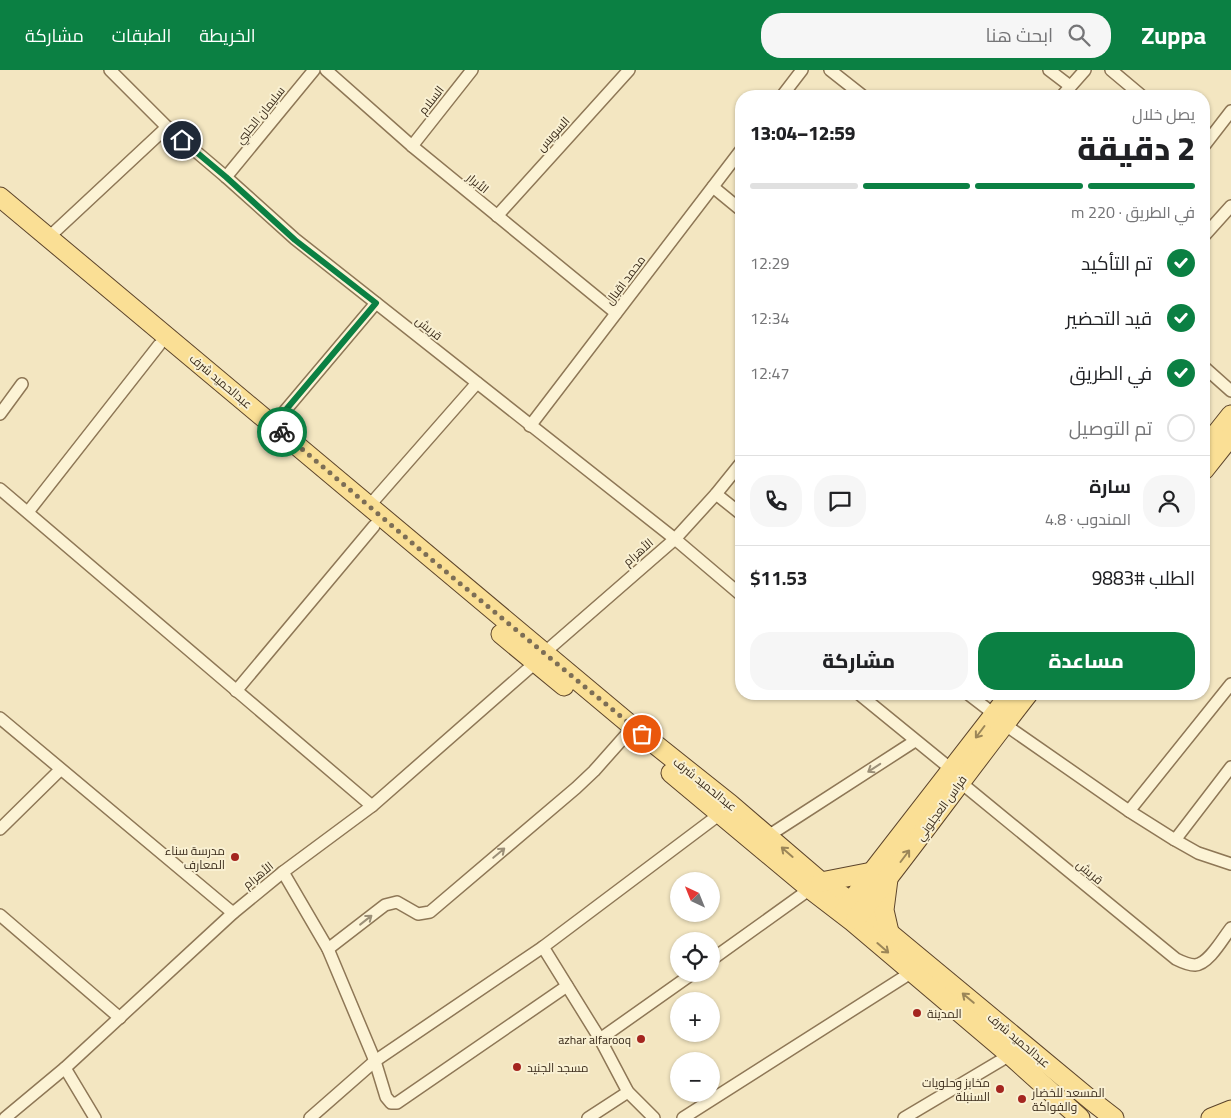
<!DOCTYPE html>
<html lang="ar">
<meta charset="utf-8">
<style>
:root{--surface:#fff;--page:#f6f6f6;--text:#202124;--muted:#757577;--line:#e0e0e0;--accent:#0b8043}
body{margin:0;font-family:Georgia,Cairo,serif;background:var(--page);color:var(--text);direction:rtl;height:100vh;display:flex;flex-direction:column;font-size:19px;white-space:nowrap}
*{box-sizing:border-box;margin:0}
p{font-size:16px;color:var(--muted)}
.icon{flex:none;width:28px;height:28px;fill:none;stroke:currentColor;stroke-width:2;stroke-linecap:round;stroke-linejoin:round}
.map{position:relative;flex:1;overflow:hidden;direction:ltr}
.drawer{position:absolute;left:735px;top:20px;width:475px;height:610px;display:flex;flex-direction:column;background:var(--surface);border-radius:20px;box-shadow:0 1px 4px #0004;direction:rtl}
.drawer>*{flex:none}
.needle{width:32px;rotate:317deg}
.fabs{position:absolute;left:670px;top:802px;display:grid;gap:10px}
.fabs a{display:grid;place-items:center;width:50px;height:50px;border-radius:50%;background:var(--surface);box-shadow:0 1px 4px #0004;font-size:25px}
.pin{position:absolute;display:grid;place-items:center;width:42px;height:42px;color:#fff;margin:-21px;border:2px solid #fff;border-radius:50%;box-shadow:0 1px 5px #0007}
.courier{position:absolute;display:grid;place-items:center;width:50px;height:50px;margin:-25px;border:4px solid #0b8043;border-radius:50%;background:#fff;color:#222;box-shadow:0 1px 6px #0007}
.head em{font-style:normal;font-weight:800}
.head div{display:flex;flex-direction:column-reverse}
.head{display:flex;align-items:center;justify-content:space-between;height:85px;padding:0 15px}
h1{font-size:32px;font-weight:800;line-height:38px}
.bar{display:grid;grid-template-columns:repeat(4,1fr);gap:8px 5px;align-content:center;height:60px;padding:0 15px}
.bar i{height:6px;border-radius:4px;background:var(--line)}
.bar .active{background:var(--accent)}
.bar p{grid-column:span 4}
.line{display:flex;align-items:center;gap:12px;padding:0 15px;border-top:1px solid var(--line)}
.line div{flex:1}
.round{display:grid;place-items:center;flex:none;width:52px;height:52px;border-radius:20px;background:var(--page)}
ol{padding:0 15px;list-style:none}
li{display:flex;align-items:center;gap:15px;height:55px}
li p{margin-inline-start:auto}
li .icon{padding:5px;border-radius:50%;background:var(--accent);color:#fff;stroke-width:4}
li:last-child{color:var(--muted)}
li i{width:28px;height:28px;border:2px solid var(--line);border-radius:50%}
.cta{display:flex;gap:10px;margin-top:auto;padding:10px 15px}
.cta a{flex:1;height:58px;border-radius:20px;background:var(--accent);color:#fff;font-size:20px;font-weight:800;line-height:58px;text-align:center}
.cta a+a{background:var(--page);color:var(--text)}
header{display:flex;align-items:center;gap:30px;box-sizing:border-box;height:70px;padding:0 25px;background:var(--accent);color:#fff}
header strong{font-size:24px}
nav{display:flex;gap:28px;margin-inline-start:auto;font-size:18px}
.search{width:350px;height:45px;background:var(--page);display:flex;align-items:center;gap:12px;box-sizing:border-box;padding:0 18px;border-radius:20px;color:var(--muted);font-size:19px}
.map>svg:first-child{display:block}
</style>
<header>
<strong>Zuppa</strong>
<div class="search"><svg class="icon" aria-label="search" viewBox="0 0 24 24"><circle cx="10" cy="10" r="6"/><path d="M15 15l6 6"/></svg>ابحث هنا</div>
<nav><a>الخريطة</a><a>الطبقات</a><a>مشاركة</a></nav>
</header>
<div class="map">
<svg width="1231" height="1048" viewBox="0 0 1231 1048">
<rect width="100%" height="100%" fill="#f3e6c1"/>
<g fill="none" stroke-linecap="round" stroke-linejoin="round">
<defs>
<g id="minor">
<polyline points="110,0 167,57 226,107 295,169 675,469 741,525"/>
<polyline points="326,0 412,76 616,243"/>
<polyline points="830,0 863,26"/>
<polyline points="1049,0 1070,16"/>
<polyline points="1111,0 1142,26"/>
<polyline points="782,26 802,0"/>
<polyline points="1062,26 1085,0"/>
<polyline points="412,76 472,0"/>
<polyline points="1204,76 1231,41"/>
<polyline points="226,107 314,0"/>
<polyline points="713,117 741,140"/>
<polyline points="497,146 629,0"/>
<polyline points="1204,166 1231,136"/>
<polyline points="49,167 167,57"/>
<polyline points="1204,297 1231,321"/>
<polyline points="0,344 22,314"/>
<polyline points="273,355 376,233"/>
<polyline points="530,356 741,80"/>
<polyline points="0,419 372,736"/>
<polyline points="716,424 741,444"/>
<polyline points="369,436 477,313"/>
<polyline points="28,442 159,275"/>
<polyline points="544,583 675,469 716,424 741,393"/>
<polyline points="236,621 374,456"/>
<polyline points="859,624 951,699"/>
<polyline points="968,624 994,644"/>
<polyline points="0,648 233,843"/>
<polyline points="1004,654 1129,741 1175,770 1198,783 1231,794"/>
<path d="M960 712 1176 889C1182 892 1189 895 1195 895 1209 894 1223 868 1231 858"/>
<polyline points="1129,741 1231,614"/>
<polyline points="0,759 60,700"/>
<polyline points="768,766 915,671"/>
<polyline points="1175,770 1231,697"/>
<polyline points="283,802 328,879 375,991 386,1027 391,1033 397,1033 567,916"/>
<polyline points="0,845 120,948"/>
<polyline points="543,877 600,969 628,1022 654,1048"/>
<polyline points="328,879 385,835 397,832 418,844 430,842 576,718 594,701 626,665"/>
<polyline points="711,890 810,819"/>
<polyline points="600,969 692,904"/>
<polyline points="65,998 95,1048"/>
<polyline points="5,1048 65,998 233,843 283,802 372,736 535,593"/>
<polyline points="310,1048 375,991 543,877 724,741"/>
<polyline points="588,1048 628,1022"/>
<polyline points="683,1048 912,902"/>
<polyline points="904,1048 1010,985"/>
</g>
<g id="primary">
<polyline points="0,127 627,652 730,734 821,812 852,832 1092,1031 1114,1048"/>
<polyline points="1208,374 1231,345"/>
<polyline points="1204,400 1231,366"/>
<polyline points="501,564 564,616"/>
<polyline points="671,703 810,819 853,852 1010,985 1080,1048"/>
<polyline points="888,809 884,840 889,862"/>
<polyline points="821,812 872,802"/>
<polyline points="844,842 872,802 1010,624"/>
<path d="M856 849C915 775 970 698 1028 624"/>
<polyline points="1211,1048 1231,1040"/>
</g>
</defs>
<!-- minor casing -->
<use href="#minor" stroke="#8e7756" stroke-width="14"/>
<!-- primary casing -->
<use href="#primary" stroke="#5c442b" stroke-width="21"/>
<!-- minor -->
<use href="#minor" stroke="#fcf3d5" stroke-width="11"/>
<!-- primary -->
<use href="#primary" stroke="#fadf95" stroke-width="19"/>
</g>
<!-- one-way arrows -->
<defs><path id="oneway-shaft" d="M-6 0H5M1.5-3L5.5 0L1.5 3" fill="none" stroke-width="1.6" stroke-linecap="round" stroke-linejoin="round" transform="scale(1.25)"/></defs>
<g stroke="#9b8658">
<use href="#oneway-shaft" transform="translate(980 662) rotate(127)"/>
<use href="#oneway-shaft" transform="translate(787 782) rotate(-139)"/>
<use href="#oneway-shaft" transform="translate(905 786) rotate(-53)"/>
<use href="#oneway-shaft" transform="translate(883 878) rotate(41)"/>
<use href="#oneway-shaft" transform="translate(968 928) rotate(-140)"/>
</g>
<g stroke="#9c9078">
<use href="#oneway-shaft" transform="translate(874 698) rotate(147)"/>
<use href="#oneway-shaft" transform="translate(499 783) rotate(-40)"/>
<use href="#oneway-shaft" transform="translate(366 850) rotate(-38)"/>
</g>
<g fill="none" stroke-linecap="round" stroke-linejoin="round">
<!-- done -->
<polyline stroke="#7c6e56" stroke-width="5" stroke-dasharray="0 9" points="282,362 451,506 642,664"/>
<!-- route -->
<polyline stroke="#0b8043" stroke-width="6" points="182,70 226,107 295,170 376,233 273,355 282,362"/>
</g>
<!-- markers -->
<g fill="#a4251f" stroke="#f9f0d2" stroke-width="2">
<circle cx="235" cy="787" r="5"/>
<circle cx="917" cy="943" r="5"/>
<circle cx="641" cy="969" r="5"/>
<circle cx="517" cy="997" r="5"/>
<circle cx="1000" cy="1019" r="5"/>
<circle cx="1022" cy="1029" r="5"/>
</g>
<g text-anchor="middle" dominant-baseline="central" stroke-width="4" stroke-linejoin="round" paint-order="stroke">
<!-- street labels -->
<g font-size="12" fill="#3c2d1c" stroke="#f9f0d2">
<text transform="translate(431 30) rotate(-52)">السلام</text>
<text transform="translate(260 45) rotate(-51)">سليمان الحلبي</text>
<text transform="translate(553 64) rotate(-48)">السويس</text>
<text transform="translate(478 113) rotate(39)">الأبرار</text>
<text transform="translate(625 210) rotate(-53)">محمد اقبال</text>
<text transform="translate(429 258) rotate(39)">قريش</text>
<text transform="translate(221 311) rotate(40)">عبدالحميد شرف</text>
<text transform="translate(638 482) rotate(-41)">الأهرام</text>
<text transform="translate(705 714) rotate(39)">عبدالحميد شرف</text>
<text transform="translate(941 738) rotate(-54)">فراس العجلوني</text>
<text transform="translate(1090 802) rotate(40)">قريش</text>
<text transform="translate(258 805) rotate(-39)">الأهرام</text>
<text transform="translate(1019 970) rotate(40)">عبدالحميد شرف</text>
</g>
<!-- poi labels -->
<g font-size="12" fill="#3c2d1c" stroke="#f9f0d2" text-anchor="end">
<text x="225" y="780">مدرسة سناء<tspan x="225" dy="14">المعارف</tspan></text>
<text x="927" y="943" text-anchor="start">المدينة</text>
<text x="631" y="969">azhar alfarooq</text>
<text x="527" y="997" text-anchor="start">مسجد الجنيد</text>
<text x="990" y="1012">مخابز وحلويات<tspan x="990" dy="14">السنبلة</tspan></text>
<text x="1032" y="1022" text-anchor="start">المسعد للخضار<tspan x="1032" dy="14">والفواكة</tspan></text>
</g>
</g>
</svg>
<div class="fabs">
<a><svg class="needle" viewBox="-14 -14 28 28"><path d="M0-13l5 13h-10z" fill="#e53935"/><path d="M0 13l5-13h-10z" fill="#757577"/></svg></a>
<a><svg class="icon" aria-label="locate" viewBox="0 0 24 24"><circle cx="12" cy="12" r="6"/><path d="M12 2v4M12 18v4M2 12h4M18 12h4"/></svg></a>
<a>+</a>
<a>−</a>
</div>
<div class="pin" style="left:642px;top:664px;background:#ea580c"><svg class="icon" aria-label="bag" viewBox="0 0 24 24"><path d="M5 8h14l-1 12H6zM9 8a3 3 0 0 1 6 0"/></svg></div>
<div class="pin" style="left:182px;top:70px;background:#1f2937"><svg class="icon" aria-label="home" viewBox="0 0 24 24"><path d="M3 11l9-7 9 7M6 9v11h12V9"/></svg></div>
<div class="courier" style="left:282px;top:362px"><svg class="icon" aria-label="bike" viewBox="0 0 24 24"><circle cx="6" cy="16" r="4"/><circle cx="18" cy="16" r="4"/><path d="M6 16l4-8h5l3 8M10 8l3 8H6M13 5h3"/></svg></div>
<section class="drawer">
<div class="head"><div><h1>2 دقيقة</h1><p>يصل خلال</p></div><em>12:59–13:04</em></div>
<div class="bar"><i class="active"></i><i class="active"></i><i class="active"></i><i></i><p>في الطريق · 220 m</p></div>
<ol>
<li><svg class="icon" aria-label="check" viewBox="0 0 24 24"><path d="M5 12l5 5 9-10"/></svg>تم التأكيد<p>12:29</p></li>
<li><svg class="icon" aria-label="check" viewBox="0 0 24 24"><path d="M5 12l5 5 9-10"/></svg>قيد التحضير<p>12:34</p></li>
<li><svg class="icon" aria-label="check" viewBox="0 0 24 24"><path d="M5 12l5 5 9-10"/></svg>في الطريق<p>12:47</p></li>
<li><i></i>تم التوصيل</li>
</ol>
<div class="line" style="height:90px"><a class="round"><svg class="icon" aria-label="person" viewBox="0 0 24 24"><circle cx="12" cy="8" r="4"/><path d="M4 21q1-7 8-7t8 7"/></svg></a><div><b>سارة</b><p>المندوب · 4.8</p></div><a class="round"><svg class="icon" aria-label="chat" viewBox="0 0 24 24"><path d="M4 5h16v11H9l-5 4z"/></svg></a><a class="round"><svg class="icon" aria-label="phone" viewBox="0 0 24 24"><path d="M5 4h4l2 5-3 2q2 4 5 5l2-3 5 2v4C11 20 4 13 5 4z"/></svg></a></div>
<div class="line" style="height:65px"><div>الطلب #9883</div><b>$11.53</b></div>
<div class="cta"><a>مساعدة</a><a>مشاركة</a></div>
</section>
</div>
